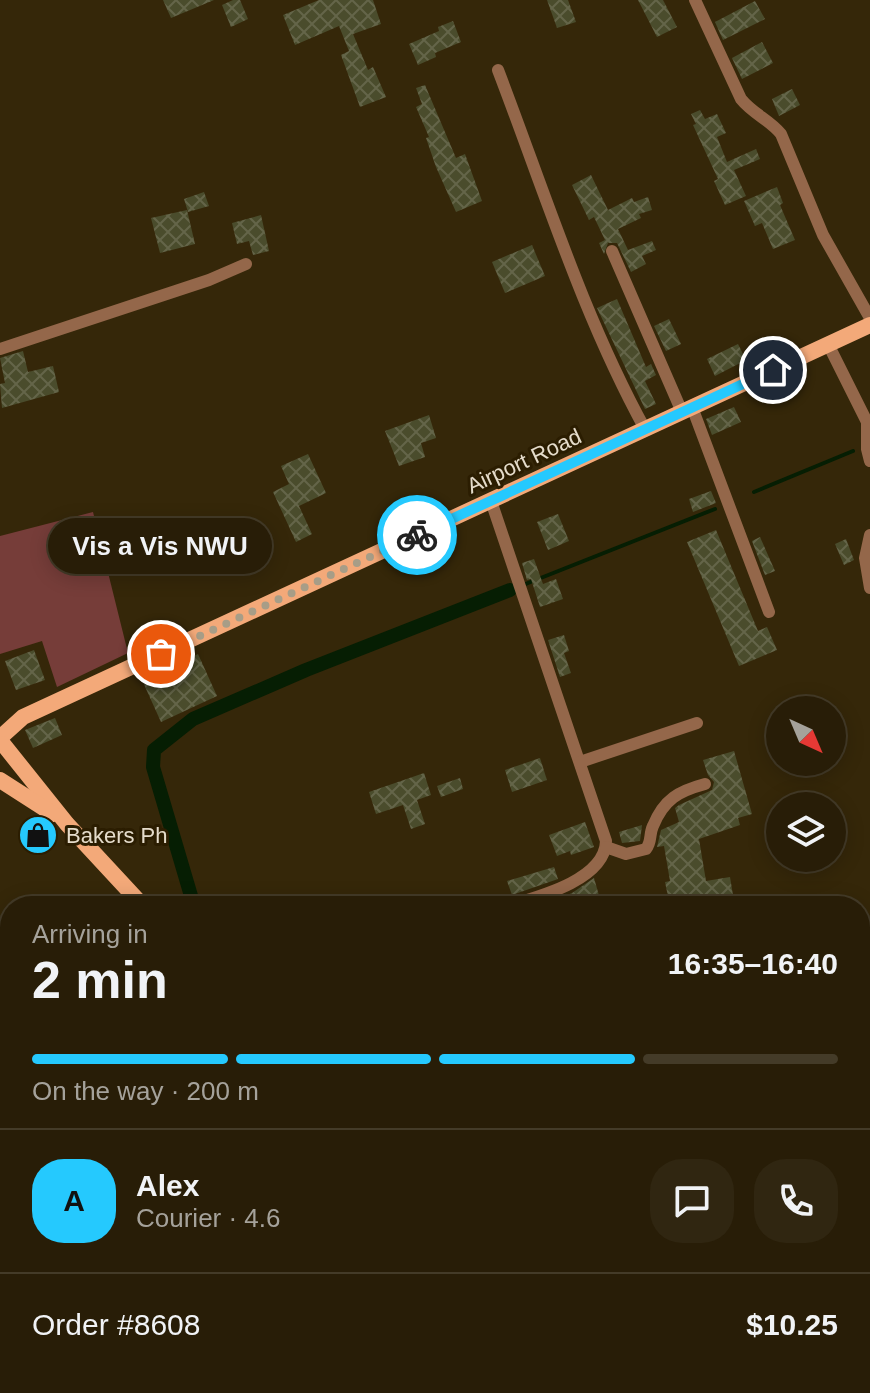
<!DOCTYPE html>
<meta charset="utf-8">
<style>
:root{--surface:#281d07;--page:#302611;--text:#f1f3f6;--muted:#a5a29b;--line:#443b28;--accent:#25c9fe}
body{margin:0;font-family:Helvetica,sans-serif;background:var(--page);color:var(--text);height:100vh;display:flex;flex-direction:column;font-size:30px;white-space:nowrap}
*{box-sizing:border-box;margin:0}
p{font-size:26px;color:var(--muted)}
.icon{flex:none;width:44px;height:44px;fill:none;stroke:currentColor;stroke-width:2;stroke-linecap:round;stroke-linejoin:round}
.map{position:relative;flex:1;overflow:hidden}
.drawer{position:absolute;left:0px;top:896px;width:870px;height:498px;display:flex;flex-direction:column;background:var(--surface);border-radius:32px 32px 0 0;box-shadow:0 4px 20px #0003,0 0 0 2px var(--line)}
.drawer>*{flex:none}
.needle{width:52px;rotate:136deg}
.controls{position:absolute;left:766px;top:696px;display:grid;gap:16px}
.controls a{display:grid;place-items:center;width:80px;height:80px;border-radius:50%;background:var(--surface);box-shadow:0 4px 20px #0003,0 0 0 2px var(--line);font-size:40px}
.pin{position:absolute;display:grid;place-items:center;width:68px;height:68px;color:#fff;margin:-34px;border:4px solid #fff;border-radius:50%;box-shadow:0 2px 8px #0007}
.courier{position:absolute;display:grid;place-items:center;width:80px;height:80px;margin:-40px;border:6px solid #25c9fe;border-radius:50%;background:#fff;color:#222;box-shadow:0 2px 10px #0007}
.bubble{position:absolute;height:56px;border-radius:28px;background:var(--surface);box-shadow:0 4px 20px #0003,0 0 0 2px var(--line);font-size:26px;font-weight:800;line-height:56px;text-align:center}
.summary em{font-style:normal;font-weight:800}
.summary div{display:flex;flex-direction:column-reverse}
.summary{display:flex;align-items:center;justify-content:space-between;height:136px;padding:0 32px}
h1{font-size:52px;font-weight:800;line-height:60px}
.bar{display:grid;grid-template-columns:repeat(4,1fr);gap:12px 8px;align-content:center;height:96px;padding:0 32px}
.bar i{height:10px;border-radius:6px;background:var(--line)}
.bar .active{background:var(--accent)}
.bar p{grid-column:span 4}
.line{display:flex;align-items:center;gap:20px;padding:0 32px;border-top:2px solid var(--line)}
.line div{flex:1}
.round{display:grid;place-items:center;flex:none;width:84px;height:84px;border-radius:32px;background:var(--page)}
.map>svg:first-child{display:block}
</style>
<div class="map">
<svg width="870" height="1393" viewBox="0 0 870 1393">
<defs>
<pattern id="building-cross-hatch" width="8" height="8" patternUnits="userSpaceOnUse" patternTransform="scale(2)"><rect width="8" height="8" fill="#4a4c2c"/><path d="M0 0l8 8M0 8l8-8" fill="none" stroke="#646549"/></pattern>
</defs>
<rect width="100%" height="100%" fill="#352709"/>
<!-- green -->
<polygon fill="#763d39" points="93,512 128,653 57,687 42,641 0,654 0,536"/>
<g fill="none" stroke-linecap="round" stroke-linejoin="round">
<!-- stream -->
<g stroke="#061e03" stroke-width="4">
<polyline points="754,492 853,451"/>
<polyline points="523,585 715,509"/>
</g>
<!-- canal -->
<g stroke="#061e03" stroke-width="14">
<polyline points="194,906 153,767 154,750 193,719 306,670 510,590"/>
<polyline points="355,1384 358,1393"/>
</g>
</g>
<!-- building -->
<g fill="url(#building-cross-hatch)">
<polygon points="163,0 214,0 171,18"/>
<polygon points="233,0 240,0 248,19 231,27 222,5"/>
<polygon points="319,0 373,0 381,24 353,34 368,70 373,67 386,97 360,107 341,55 349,51 339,26 295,45 283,15"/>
<polygon points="547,0 568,0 576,22 557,28"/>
<polygon points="638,0 663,0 677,27 657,37"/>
<polygon points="755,1 765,19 723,40 715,22"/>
<polygon points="453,21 461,42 435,53 436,57 418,65 409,44 439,31 438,27"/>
<polygon points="762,42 773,63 742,79 732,58"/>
<polygon points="425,85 456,158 465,154 482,201 456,212 436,167 426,138 429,137 416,107 422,104 416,88"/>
<polygon points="792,89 800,105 779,116 772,99"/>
<polygon points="700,110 705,119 717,114 726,133 717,137 727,162 756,149 760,159 734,170 746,196 725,205 714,181 718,179 693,125 696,124 691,114"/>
<polygon points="591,175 608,210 632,198 634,202 648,197 652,210 639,214 641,218 618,229 628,250 652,241 656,250 642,256 646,264 631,272 617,243 608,243 604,254 599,243 605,240 594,217 589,220 572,185"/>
<polygon points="777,187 783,203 780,205 795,240 773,249 762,223 755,226 744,201"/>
<polygon points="204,192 209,206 188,212 184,199"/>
<polygon points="187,210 195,244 160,253 151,218"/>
<polygon points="261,215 269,251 253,255 249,241 237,244 232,223"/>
<polygon points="532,245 545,276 505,293 492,262"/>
<polygon points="617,299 646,367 651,364 656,375 645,381 656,404 645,409 597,308"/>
<polygon points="669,319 681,344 666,351 654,326"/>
<polygon points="738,344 746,360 715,376 707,359"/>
<polygon points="23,351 28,372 53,366 59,392 2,408 0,384 5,383 0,358"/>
<polygon points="734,407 741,422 712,435 706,419"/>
<polygon points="429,415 436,438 421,443 425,457 399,466 385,431"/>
<polygon points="308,454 326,493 299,506 312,534 296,542 273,492 289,484 281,466"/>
<polygon points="711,491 716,503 693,512 689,499"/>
<polygon points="558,514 569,541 548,550 537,522"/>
<polygon points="716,530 758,631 767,627 777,650 739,666 687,542"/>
<polygon points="760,537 775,571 765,575 752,541"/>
<polygon points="846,539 854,560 844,565 835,544"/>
<polygon points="534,559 543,584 556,579 563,599 540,607 531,579 527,580 522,563"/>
<polygon points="564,635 569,651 564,653 571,673 560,677 548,640"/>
<polygon points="34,650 45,680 16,690 5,661"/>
<polygon points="198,654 217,696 161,722 142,680"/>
<polygon points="55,718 62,735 33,748 25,730"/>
<polygon points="734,751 752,814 738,818 740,825 699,839 706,881 730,877 734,901 711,906 670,906 665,882 670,881 664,846 657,847 661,830 679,822 675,808 679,805 712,790 714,782 708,775 703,760"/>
<polygon points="540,758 547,780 512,792 505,770"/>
<polygon points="424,773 431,795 417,800 425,824 411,829 403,805 376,814 369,792"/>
<polygon points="460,778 463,789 441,797 437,786"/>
<polygon points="585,822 594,847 571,855 570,851 557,856 549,835"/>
<polygon points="642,825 640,841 622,843 619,832"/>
<polygon points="554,867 558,879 512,895 507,881"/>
<polygon points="594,878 602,906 538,906 572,893"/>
<polygon points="10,929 10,1114 6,1115 0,1089 0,931"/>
<polygon points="10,1305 10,1343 0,1345 0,1307"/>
</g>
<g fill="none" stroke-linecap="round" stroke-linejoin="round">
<!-- minor -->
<g stroke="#94674a" stroke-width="12">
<path d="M695 0 741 99C753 114 770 120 781 134L823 235 870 318"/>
<path d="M498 70C544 190 583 316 645 429"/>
<polyline points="612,251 682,412"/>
<polyline points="828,344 867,422 867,449 870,461"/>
<polyline points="0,349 209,280 246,264"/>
<polyline points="692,407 769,612"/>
<path d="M491 501 606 841C605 880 538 897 507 906"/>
<polyline points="870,535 865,558 870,588"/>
<polyline points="580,762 697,723"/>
<path d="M606 847 626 854 646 849C652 842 649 834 653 826 664 799 679 791 705 784"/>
<polyline points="0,1197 10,1195"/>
<polyline points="0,1298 10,1296"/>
</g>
<!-- major -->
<g stroke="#f3a979" stroke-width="16">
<polyline points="3,735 23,717 870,325"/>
<polyline points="3,744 67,824 143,906"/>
<polyline points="0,780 53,814"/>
<polyline points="581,1384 589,1393"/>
</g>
</g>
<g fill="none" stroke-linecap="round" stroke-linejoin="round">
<!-- done -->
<polyline stroke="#a79d87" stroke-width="8" stroke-dasharray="0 14.4" points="161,654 417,535"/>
<!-- route -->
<polyline stroke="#25c9fe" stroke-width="10" points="417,535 773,370"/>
</g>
<!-- icons -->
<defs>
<symbol id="shop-disc" viewBox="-11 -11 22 22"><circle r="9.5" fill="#25c9fe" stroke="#2b1d01"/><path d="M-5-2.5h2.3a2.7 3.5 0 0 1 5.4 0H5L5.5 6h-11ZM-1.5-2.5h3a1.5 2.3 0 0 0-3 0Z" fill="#111"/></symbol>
</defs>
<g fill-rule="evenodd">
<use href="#shop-disc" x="16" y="813" width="44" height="44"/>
</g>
<g text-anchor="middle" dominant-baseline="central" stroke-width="6" stroke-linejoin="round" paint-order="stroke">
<!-- street labels -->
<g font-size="22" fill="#e5dccb" stroke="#2b1d01">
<text transform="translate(524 461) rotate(-25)">Airport Road</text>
</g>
<!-- poi labels -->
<g font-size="22" fill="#e5dccb" stroke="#2b1d01" text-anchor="start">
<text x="66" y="835">Bakers Ph</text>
</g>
</g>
</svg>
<div class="controls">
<a><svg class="needle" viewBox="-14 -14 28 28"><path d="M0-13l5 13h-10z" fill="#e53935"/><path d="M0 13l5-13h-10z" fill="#a5a29b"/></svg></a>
<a><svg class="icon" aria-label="layers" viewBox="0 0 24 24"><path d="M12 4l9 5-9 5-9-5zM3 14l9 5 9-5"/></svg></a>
</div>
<div class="pin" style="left:161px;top:654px;background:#ea580c"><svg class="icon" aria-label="bag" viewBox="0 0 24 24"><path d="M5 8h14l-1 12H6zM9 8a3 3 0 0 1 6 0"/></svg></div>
<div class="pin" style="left:773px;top:370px;background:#1f2937"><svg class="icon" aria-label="home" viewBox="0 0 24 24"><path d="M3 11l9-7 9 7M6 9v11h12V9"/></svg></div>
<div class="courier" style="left:417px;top:535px"><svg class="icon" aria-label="bike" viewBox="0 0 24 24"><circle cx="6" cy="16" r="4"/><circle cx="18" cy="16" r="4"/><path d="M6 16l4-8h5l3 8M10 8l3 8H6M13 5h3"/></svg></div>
<div class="bubble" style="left:48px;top:518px;width:224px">Vis a Vis NWU</div>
<section class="drawer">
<div class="summary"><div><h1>2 min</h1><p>Arriving in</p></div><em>16:35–16:40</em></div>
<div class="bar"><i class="active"></i><i class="active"></i><i class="active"></i><i></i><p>On the way · 200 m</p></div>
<div class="line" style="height:144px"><b class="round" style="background:var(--accent);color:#111">A</b><div><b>Alex</b><p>Courier · 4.6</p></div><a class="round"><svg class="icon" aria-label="chat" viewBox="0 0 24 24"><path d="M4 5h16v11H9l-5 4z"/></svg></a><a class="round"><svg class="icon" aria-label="phone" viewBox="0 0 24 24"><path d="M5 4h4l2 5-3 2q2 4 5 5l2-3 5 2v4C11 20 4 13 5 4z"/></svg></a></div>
<div class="line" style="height:104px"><div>Order #8608</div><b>$10.25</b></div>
</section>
</div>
